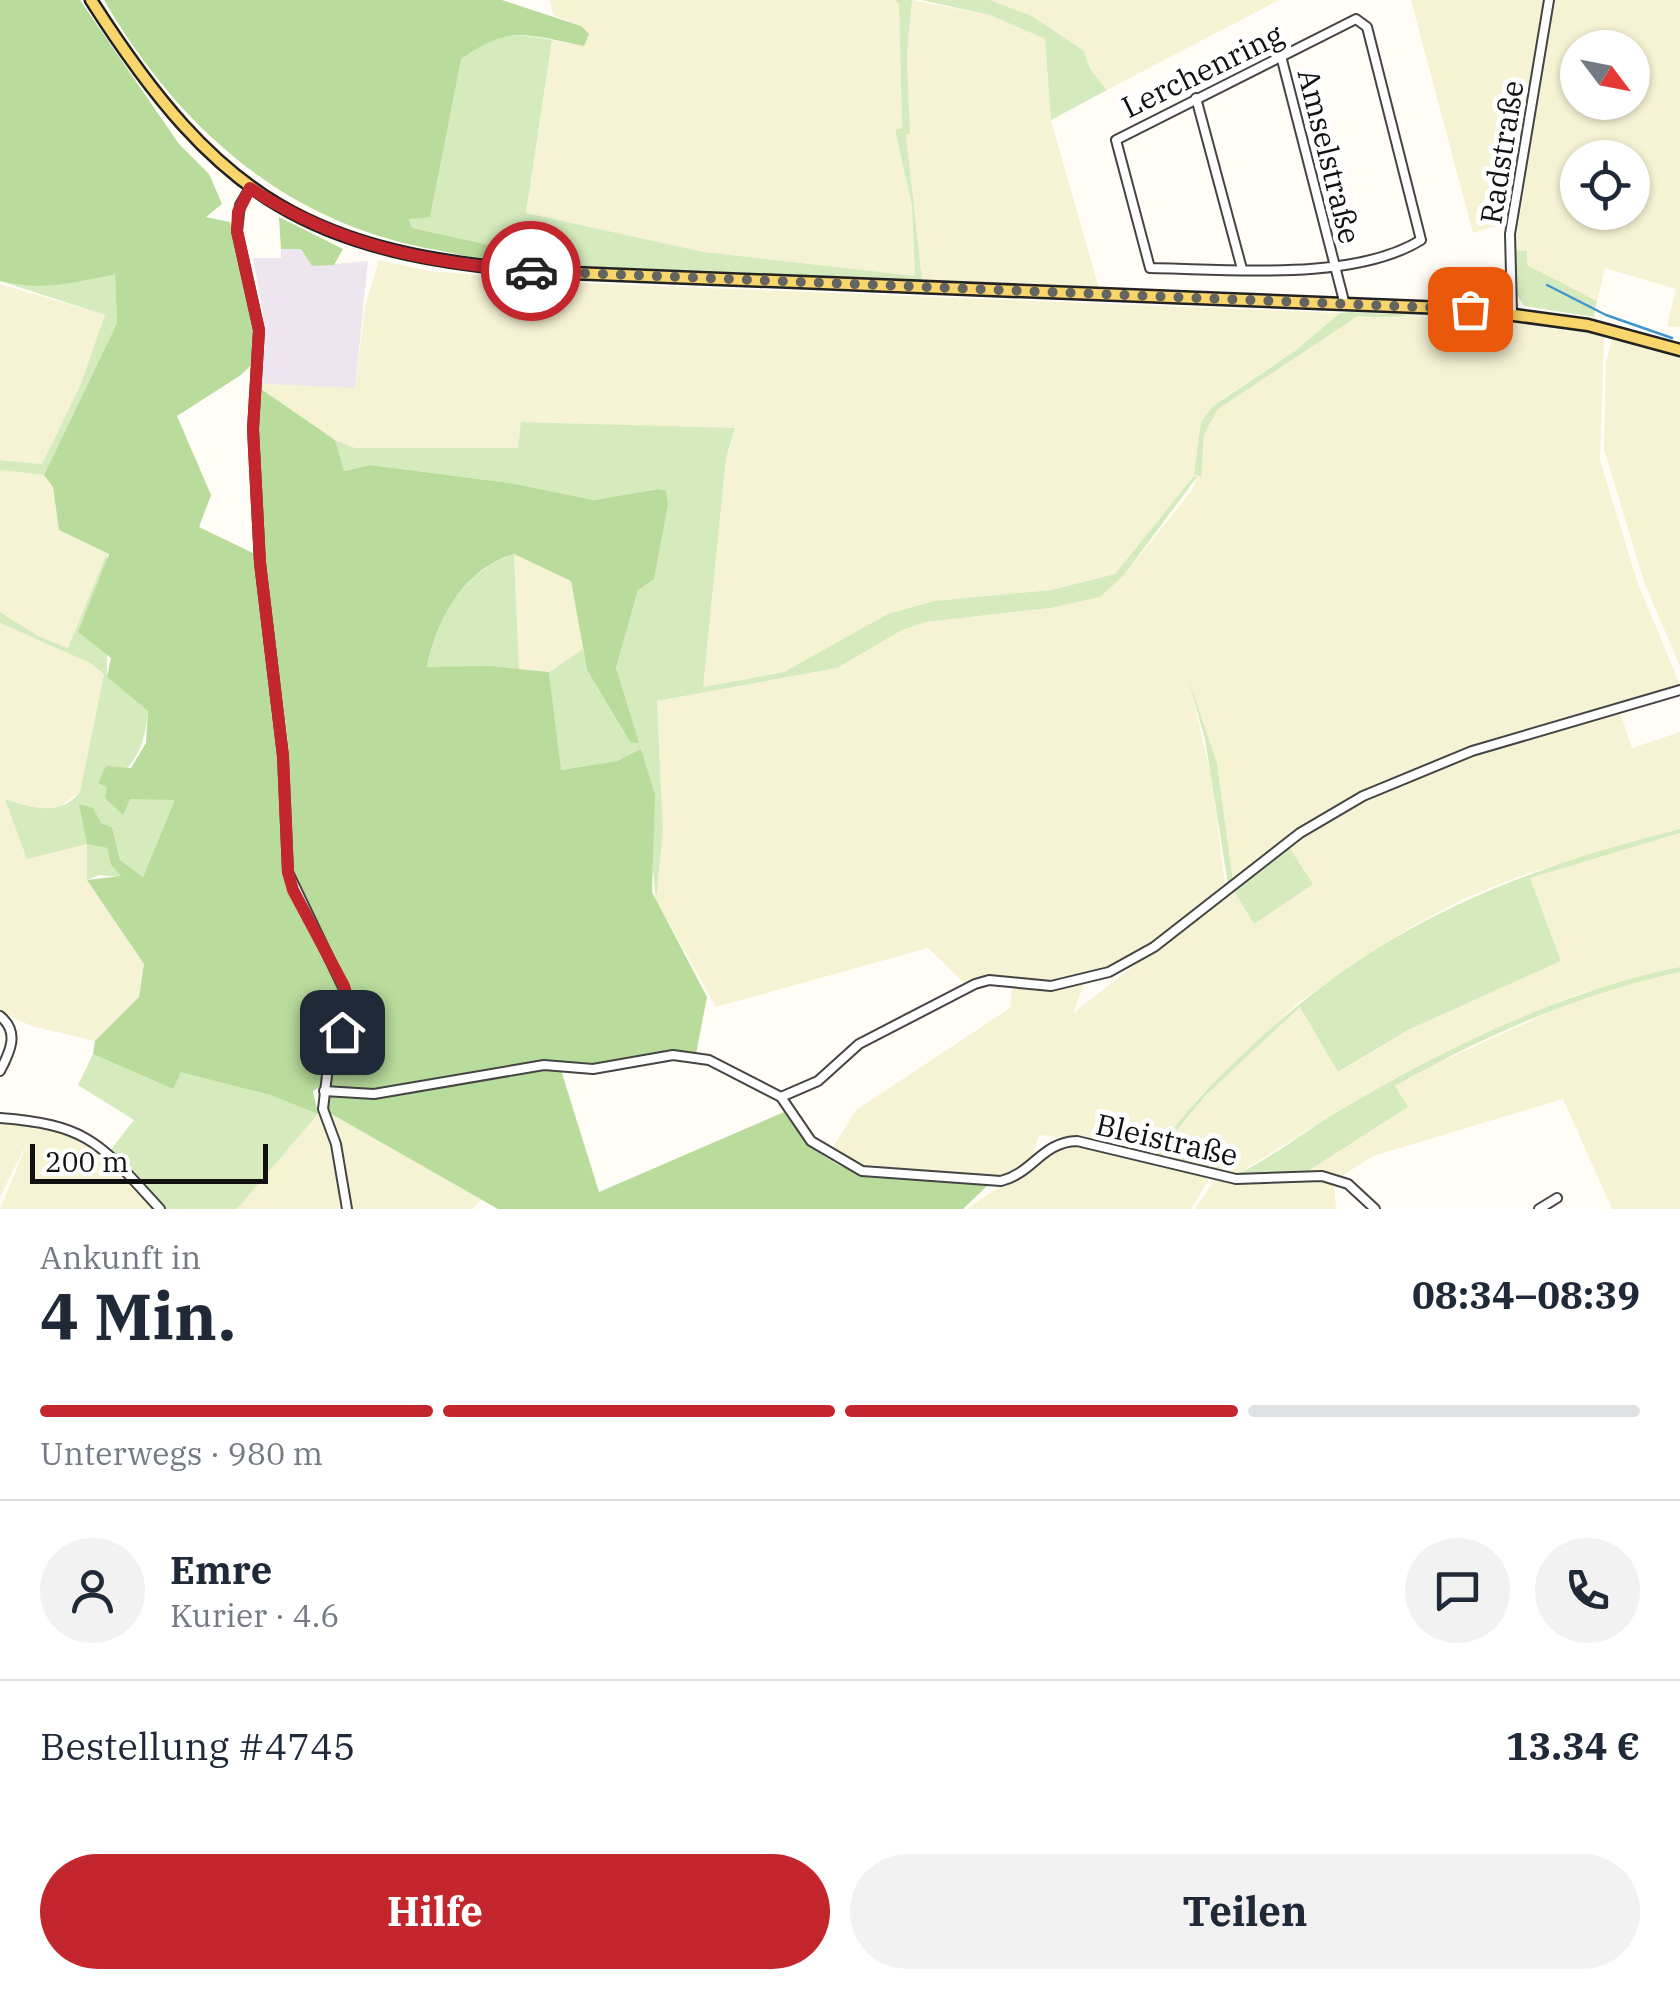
<!DOCTYPE html>
<html lang="de">
<meta charset="utf-8">
<style>
:root{--surface:#fff;--page:#f2f2f3;--text:#1f2937;--muted:#747a83;--line:#e0e1e3;--accent:#c4262e}
body{margin:0;font-family:"IBM Plex Serif",serif;background:var(--page);color:var(--text);height:100vh;display:flex;flex-direction:column;font-size:38px;white-space:nowrap}
*{box-sizing:border-box;margin:0}
p{font-size:32px;color:var(--muted)}
.icon{flex:none;width:55px;height:55px;fill:none;stroke:currentColor;stroke-width:2;stroke-linecap:round;stroke-linejoin:round}
.map{position:relative;height:1209px;overflow:hidden}
.side{display:flex;flex-direction:column;background:var(--surface);flex:1}
.side>*{flex:none}
.needle{width:65px;rotate:122deg}
.tools{position:absolute;left:1560px;top:30px;display:grid;gap:20px}
.tools a{display:grid;place-items:center;width:90px;height:90px;border-radius:50%;background:var(--surface);box-shadow:0 2px 8px #0004;font-size:50px}
.scale{position:absolute;left:30px;bottom:25px;width:238px;box-sizing:border-box;padding-left:10px;border:5px solid #111;border-top:0;font-size:28px;line-height:35px;white-space:nowrap;color:#111;-webkit-text-stroke:8px #fff;paint-order:stroke}
.pin{position:absolute;display:grid;place-items:center;width:85px;height:85px;color:#fff;margin:-42px;border-radius:20px;box-shadow:0 5px 15px #0006}
.courier{position:absolute;display:grid;place-items:center;width:100px;height:100px;margin:-50px;border:8px solid #c4262e;border-radius:50%;background:#fff;color:#222;box-shadow:0 2px 12px #0007}
.headline em{font-style:normal;font-weight:700}
.headline div{display:flex;flex-direction:column-reverse}
.headline{display:flex;align-items:center;justify-content:space-between;height:170px;padding:0 40px}
h1{font-size:65px;font-weight:700;line-height:75px}
.bar{display:grid;grid-template-columns:repeat(4,1fr);gap:15px 10px;align-content:center;height:120px;padding:0 40px}
.bar i{height:12px;border-radius:8px;background:var(--line)}
.bar .selected{background:var(--accent)}
.bar p{grid-column:span 4}
.line{display:flex;align-items:center;gap:25px;padding:0 40px;border-top:2px solid var(--line)}
.line div{flex:1}
.round{display:grid;place-items:center;flex:none;width:105px;height:105px;border-radius:52px;background:var(--page)}
.action{display:flex;gap:20px;margin-top:auto;padding:20px 40px}
.action a{flex:1;height:115px;border-radius:60px;background:var(--accent);color:#fff;font-size:40px;font-weight:700;line-height:115px;text-align:center}
.action a+a{background:var(--page);color:var(--text)}
.map>svg:first-child{display:block}
</style>
<div class="map">
<svg width="1680" height="1209" viewBox="0 0 1680 1209">
<rect width="100%" height="100%" fill="#fffdf5"/>
<!-- industrial -->
<polygon fill="#eee6ef" points="281,249 301,249 312,266 368,261 355,389 262,384 263,313 253,258 281,258"/>
<!-- farmland -->
<g fill="#f6f3d4" fill-rule="evenodd">
<polygon points="550,0 895,0 899,4 902,128 895,131 912,206 915,276 704,252 526,213 552,40 584,46 581,26 553,15"/>
<polygon points="912,0 990,15 1045,39 1051,120 1099,288 922,280 906,134 910,133 907,54"/>
<polygon points="990,0 1279,0 1107,90 1090,69 1084,51 1032,16"/>
<polygon points="1411,0 1546,0 1510,222 1473,233"/>
<path d="M1554 0H1680V327L1667 326 1676 289 1605 268 1597 301 1526 265 1514 250ZM1578 48H1632V102H1578ZM1578 158H1632V212H1578Z"/>
<polygon points="379,260 430,271 580,283 1340,313 1295,351 1225,397 1201,422 1194,474 1200,477 1204,434 1218,409 1359,315 1486,318 1604,337 1600,460 1637,581 1680,685 1369,791 1233,881 1217,763 1190,684 1212,781 1225,884 1161,939 1098,974 1055,983 987,977 965,984 928,948 716,1007 656,900 663,830 657,701 837,668 902,630 926,622 1050,608 1124,575 1193,489 1197,477 1115,574 1051,590 934,601 889,614 784,672 702,687 726,458 735,429 522,422 519,448 355,448 335,440 261,389 262,384 355,388 365,306"/>
<polygon points="0,284 105,315 80,386 42,464 0,460"/>
<polygon points="1613,336 1680,357 1680,666 1644,582 1604,449 1606,362"/>
<polygon points="0,470 44,475 53,487 59,530 107,553 68,648 38,636 0,612"/>
<polygon points="514,554 571,580 583,649 549,672 519,669"/>
<polygon points="0,623 90,663 104,674 80,792 58,808 40,809 6,800 87,844 87,880 144,964 139,997 95,1041 31,1026 0,1011"/>
<polygon points="1620,712 1632,748 1680,732 1680,829 1526,874 1463,899 1409,928 1299,1002 1197,1099 1153,1157 1099,1142 1039,1135 1031,1161 1007,1177 990,1179 864,1170 830,1152 856,1110 1010,1008 1012,987 1084,984 1073,1013 1288,846 1357,803 1465,757"/>
<polygon points="1680,833 1680,967 1576,995 1471,1041 1348,1105 1236,1175 1214,1173 1167,1142 1206,1095 1301,1006 1339,1072 1408,1030 1561,961 1529,878"/>
<polygon points="1680,972 1680,1209 1612,1209 1563,1099 1373,1156 1339,1178 1305,1173 1407,1108 1395,1086 1429,1067 1565,1005 1623,984"/>
<polygon points="328,1112 392,1147 482,1198 473,1209 352,1209 342,1150"/>
<polygon points="318,1114 334,1152 340,1209 237,1209"/>
<polygon points="0,1120 33,1123 33,1130 39,1123 50,1124 98,1148 155,1209 0,1209 29,1139 0,1197"/>
<polygon points="1069,1144 1112,1150 1207,1177 1208,1181 1191,1209 967,1209 1053,1149"/>
<polygon points="1216,1178 1257,1183 1334,1181 1336,1209 1195,1209"/>
</g>
<!-- green -->
<g fill="#d5ebbd">
<path d="M895 0H912L907 54 910 134H906L922 280 526 264 503 248 412 228 409 218 430 216 460 59C495 34 509 32 552 40L526 213 704 252 915 276 912 206 895 130 902 128 899 4Z"/>
<polygon points="921,0 990,0 1032,16 1084,51 1090,69 1107,90 1051,120 1045,39 990,15"/>
<polygon points="1514,250 1527,251 1527,265 1597,301 1594,317 1524,306 1517,295"/>
<path d="M115 273 117 323 44 475 0 470V460L42 464 80 386 105 315 0 281C31 289 85 284 115 273Z"/>
<path d="M1353 312C1401 317 1573 310 1604 337 1551 327 1498 318 1443 315 1414 314 1388 319 1358 316L1218 409 1204 434 1201 477 1194 474 1201 422 1213 406 1295 351 1340 313Z"/>
<polygon points="521,422 735,428 726,458 703,687 784,672 888,614 934,601 1051,590 1115,574 1194,476 1197,477 1124,575 1100,597 1050,608 926,622 902,630 837,668 657,701 663,830 656,900 641,750 617,761 560,770 549,672 583,649 587,670 630,742 616,668 638,590 657,489 594,500 510,483 370,465 343,471 335,440 355,448 518,448"/>
<path d="M107 553V677L148 710C145 747 136 764 107 787L123 814 129 799H176L143 877 120 860 112 827 101 823 81 804 87 843 107 848 111 865 122 877 99 875 87 880V844L27 859 5 799C32 808 60 817 80 792L104 674 90 663 0 623V612L38 636 68 648Z"/>
<path d="M514 554 519 669 427 668C436 618 463 571 514 554Z"/>
<polygon points="1187,675 1217,763 1233,881 1228,885 1205,739"/>
<path d="M1680 829V833L1530 878 1561 961 1408 1030 1338 1072 1300 1007 1206 1095 1167 1142 1220 1166 1214 1173 1153 1157C1181 1114 1217 1078 1255 1043 1384 923 1511 872 1680 829Z"/>
<polygon points="1288,846 1313,884 1254,924 1233,889"/>
<path d="M1680 967V972C1579 994 1485 1035 1395 1086L1408 1107 1305 1173 1236 1175C1275 1156 1309 1128 1347 1106 1451 1046 1562 991 1680 967Z"/>
<polygon points="93,1054 173,1089 180,1071 270,1095 318,1114 237,1209 155,1209 109,1152 134,1120 78,1085"/>
</g>
<!-- forest -->
<g fill="#b9dc9c">
<path d="M0 0H80L179 144 209 174 222 204 206 217 230 222 254 326 256 360 241 375 177 416 211 495 199 527 255 554 280 757 288 887 346 1000 321 1086 313 1091 318 1114 270 1095 181 1072 173 1089 93 1054 95 1041 139 997 144 964 87 880 121 876 111 865 107 848 87 844 79 804 93 808 101 823 112 827 120 860 143 877 175 800 130 799 123 815 105 798 107 787 98 783 106 766 131 768 146 743 148 711 107 677 111 658 78 632 109 554 59 530 53 487 44 475 117 323 115 274C80 283 36 291 0 281Z"/>
<path d="M104 0H502L581 26 589 34 584 46C528 35 509 24 461 59L430 217 409 219 412 228 503 248 521 261C495 264 463 255 437 250 287 224 179 129 104 0Z"/>
<polygon points="279,217 343,249 334,265 312,266 301,249 281,249"/>
<path d="M261 389 335 440 344 471 370 465 510 483 594 500 658 489 666 491 668 504 654 579 638 590 616 668 639 743 630 742 587 670 571 581 514 554C463 570 437 618 427 667L489 666 549 672 561 770 617 761 641 749 655 795 652 892 707 997 696 1054 655 1052 594 1067 544 1062 374 1091 332 1088 328 1083 355 1001 295 888 292 873C291 827 292 780 287 734 275 627 244 495 261 389Z"/>
<path d="M560 1067 599 1192 784 1112C840 1197 898 1174 988 1185L963 1209H498L328 1112 330 1095C407 1105 484 1073 560 1067Z"/>
</g>
<g fill="none" stroke-linecap="round" stroke-linejoin="round">
<!-- stream -->
<polyline stroke="#3f96cf" stroke-width="2.5" points="1547,285 1606,315 1672,338"/>
<defs>
<g id="minor">
<path d="M1356 19 1367 27 1421 240C1353 282 1228 269 1150 268L1116 140Z"/>
<polyline points="1281,56 1345,305"/>
<polyline points="1196,98 1242,269"/>
<polyline points="250,188 240,205 237,231 259,330 253,429 260,563 283,756 288,872 349,1000 347,1017 327,1075 323,1109 336,1144 347,1209"/>
<polyline points="1512,312 1510,234 1549,0"/>
<path d="M0 1016C20 1032 10 1052 0 1071"/>
<polyline points="324,1091 374,1094 544,1065 593,1069 673,1055 709,1060 781,1097 818,1081 859,1044 975,984 989,980 1051,986 1109,972 1154,947 1300,833 1363,796 1472,751 1680,690"/>
<path d="M781 1097 811 1141 862 1171 1001 1181C1033 1173 1042 1142 1077 1141L1236 1179 1322 1176 1348 1184 1375 1209"/>
<path d="M0 1118C91 1125 101 1145 160 1209"/>
<polyline points="1539,1209 1557,1198"/>
</g>
<path id="major" d="M91 0C219 201 311 255 547 272L1470 309 1588 325 1680 350"/>
</defs>
<!-- minor casing -->
<use href="#minor" stroke="#444" stroke-width="12"/>
<!-- major casing -->
<use href="#major" stroke="#222" stroke-width="15"/>
<!-- minor -->
<use href="#minor" stroke="#fff" stroke-width="8"/>
<!-- major -->
<use href="#major" stroke="#f9d66b" stroke-width="10"/>
</g>
<g fill="none" stroke-linecap="round" stroke-linejoin="round">
<!-- done -->
<polyline stroke="#646461" stroke-width="10" stroke-dasharray="0 18" points="531,271 1470,309"/>
<!-- route -->
<path stroke="#c4262e" stroke-width="12" d="M342 1032 348 1000 344 986 293 890 288 872 283 756 260 563 253 429 259 330 237 231 238 212 250 188C338 246 427 263 531 271"/>
</g>
<g text-anchor="middle" dominant-baseline="central" stroke-width="10" stroke-linejoin="round" paint-order="stroke">
<!-- street labels -->
<g font-size="30" fill="#111" stroke="#fff">
<text transform="translate(1202 70) rotate(-26)">Lerchenring</text>
<text transform="translate(1501 152) rotate(-81)">Radstraße</text>
<text transform="translate(1330 156) rotate(76)">Amselstraße</text>
<text transform="translate(1167 1139) rotate(13)">Bleistraße</text>
</g>
</g>
</svg>
<div class="tools">
<a><svg class="needle" viewBox="-14 -14 28 28"><path d="M0-13l5 13h-10z" fill="#e53935"/><path d="M0 13l5-13h-10z" fill="#747a83"/></svg></a>
<a><svg class="icon" aria-label="locate" viewBox="0 0 24 24"><circle cx="12" cy="12" r="6"/><path d="M12 2v4M12 18v4M2 12h4M18 12h4"/></svg></a>
</div>
<div class="scale">200 m</div>
<div class="pin" style="left:1470px;top:309px;background:#ea580c"><svg class="icon" aria-label="bag" viewBox="0 0 24 24"><path d="M5 8h14l-1 12H6zM9 8a3 3 0 0 1 6 0"/></svg></div>
<div class="pin" style="left:342px;top:1032px;background:#1f2937"><svg class="icon" aria-label="home" viewBox="0 0 24 24"><path d="M3 11l9-7 9 7M6 9v11h12V9"/></svg></div>
<div class="courier" style="left:531px;top:271px"><svg class="icon" aria-label="car" viewBox="0 0 24 24"><path d="M5 17H2v-5l4-1 3-4h7l3 4 3 1v5h-3M9 17h6M6 11h13"/><circle cx="7" cy="17" r="2"/><circle cx="17" cy="17" r="2"/></svg></div>
</div>
<section class="side">
<div class="headline"><div><h1>4 Min.</h1><p>Ankunft in</p></div><em>08:34–08:39</em></div>
<div class="bar"><i class="selected"></i><i class="selected"></i><i class="selected"></i><i></i><p>Unterwegs · 980 m</p></div>
<div class="line" style="height:180px"><a class="round"><svg class="icon" aria-label="person" viewBox="0 0 24 24"><circle cx="12" cy="8" r="4"/><path d="M4 21q1-7 8-7t8 7"/></svg></a><div><b>Emre</b><p>Kurier · 4.6</p></div><a class="round"><svg class="icon" aria-label="chat" viewBox="0 0 24 24"><path d="M4 5h16v11H9l-5 4z"/></svg></a><a class="round"><svg class="icon" aria-label="phone" viewBox="0 0 24 24"><path d="M5 4h4l2 5-3 2q2 4 5 5l2-3 5 2v4C11 20 4 13 5 4z"/></svg></a></div>
<div class="line" style="height:130px"><div>Bestellung #4745</div><b>13.34 €</b></div>
<div class="action"><a>Hilfe</a><a>Teilen</a></div>
</section>
